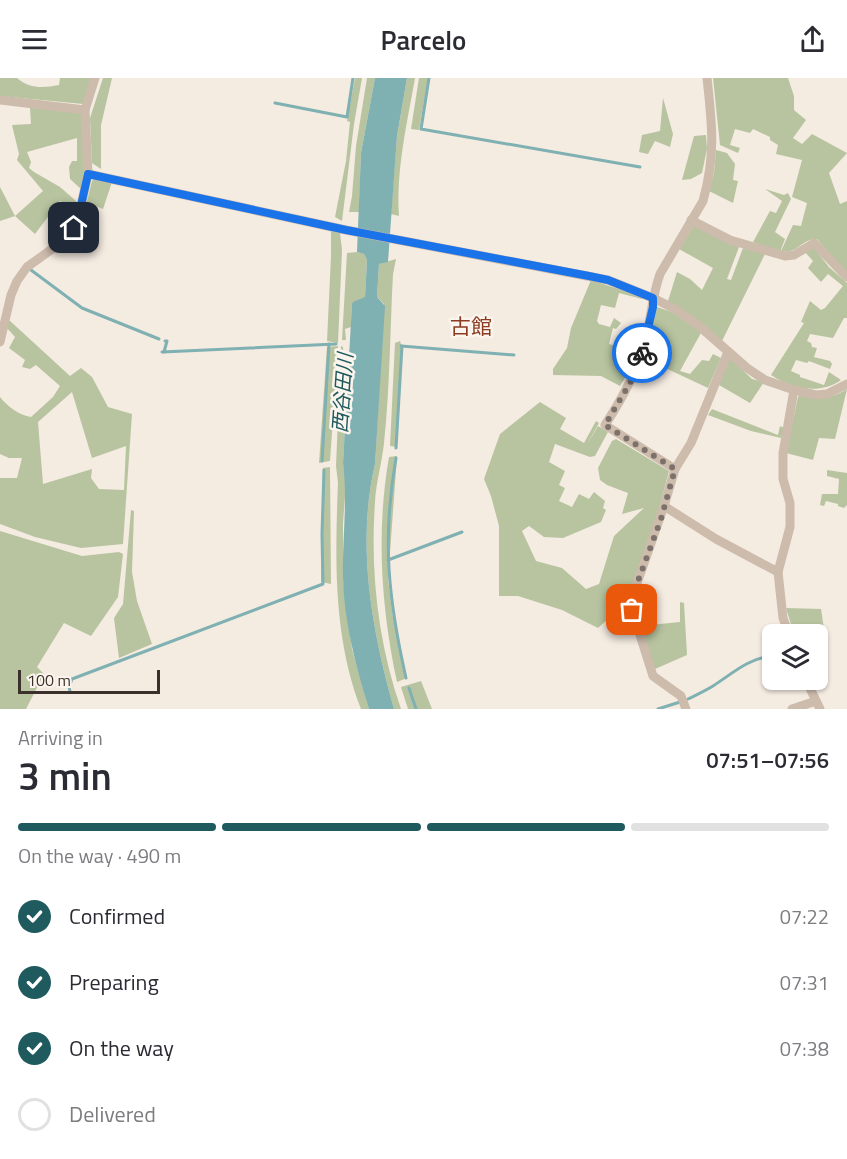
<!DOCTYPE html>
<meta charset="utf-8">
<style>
:root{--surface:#fff;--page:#f2f2f3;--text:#2b2b33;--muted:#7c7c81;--line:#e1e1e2;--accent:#1f5a5e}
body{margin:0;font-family:"Titillium Web","Noto Sans JP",sans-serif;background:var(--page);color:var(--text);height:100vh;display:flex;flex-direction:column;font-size:22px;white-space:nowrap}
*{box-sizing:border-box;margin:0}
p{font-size:20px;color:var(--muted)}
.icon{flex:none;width:33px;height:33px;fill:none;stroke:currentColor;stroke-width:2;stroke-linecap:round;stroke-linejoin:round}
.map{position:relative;height:631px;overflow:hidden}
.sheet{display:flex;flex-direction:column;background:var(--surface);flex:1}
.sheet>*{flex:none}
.buttons{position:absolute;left:762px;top:546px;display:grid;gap:12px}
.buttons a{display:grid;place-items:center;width:66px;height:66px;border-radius:9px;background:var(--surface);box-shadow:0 2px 4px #0004;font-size:30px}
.scale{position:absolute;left:18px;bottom:15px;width:142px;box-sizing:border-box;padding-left:6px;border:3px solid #3b302b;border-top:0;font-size:16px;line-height:21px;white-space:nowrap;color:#3b302b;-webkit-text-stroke:4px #fbf5ee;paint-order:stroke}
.pin{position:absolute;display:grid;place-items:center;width:51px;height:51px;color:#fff;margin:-26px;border-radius:12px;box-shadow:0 3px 9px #0006}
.courier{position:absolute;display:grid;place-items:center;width:60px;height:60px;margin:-30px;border:4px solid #1a73e8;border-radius:50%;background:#fff;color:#222;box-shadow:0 2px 8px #0007}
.head em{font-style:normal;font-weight:600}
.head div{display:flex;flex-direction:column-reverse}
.head{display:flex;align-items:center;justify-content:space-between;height:102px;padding:0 18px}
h1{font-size:39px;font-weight:600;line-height:45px}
.bar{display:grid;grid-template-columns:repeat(4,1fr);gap:9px 6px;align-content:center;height:72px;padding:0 18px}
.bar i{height:8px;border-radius:4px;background:var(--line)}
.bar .current{background:var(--accent)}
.bar p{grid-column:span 4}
ol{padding:0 18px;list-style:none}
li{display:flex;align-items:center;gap:18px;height:66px}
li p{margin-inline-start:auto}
li .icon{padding:6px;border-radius:50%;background:var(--accent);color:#fff;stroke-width:4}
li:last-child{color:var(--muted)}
li i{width:33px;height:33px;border:3px solid var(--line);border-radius:50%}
header{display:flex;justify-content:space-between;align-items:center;height:78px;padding:0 18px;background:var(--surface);font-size:27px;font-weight:600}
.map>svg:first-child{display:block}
</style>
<header><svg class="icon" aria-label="menu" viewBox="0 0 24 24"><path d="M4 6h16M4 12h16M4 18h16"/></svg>Parcelo<svg class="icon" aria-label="share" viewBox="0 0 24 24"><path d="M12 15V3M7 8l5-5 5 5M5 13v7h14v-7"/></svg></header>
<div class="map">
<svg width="847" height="631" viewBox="0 0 847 631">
<rect width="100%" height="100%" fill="#f4ebe1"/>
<!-- green -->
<g fill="#b8c4a0" fill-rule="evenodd">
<path d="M0 0H17C29 11 44 10 59 7L60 0H91L83 26 0 18Z"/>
<polygon points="103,0 112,0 101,47 101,91 92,85 90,40"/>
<polygon points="355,0 362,0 354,46 342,143 335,139 346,83 350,44 347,43"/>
<polygon points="367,0 375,0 361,75 359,134 349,134 352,118 356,68"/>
<path d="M407 0H415C407 46 396 91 399 138L391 136 397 58Z"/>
<polygon points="419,0 428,0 419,52 411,51"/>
<path d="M713 0H788L794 18V32L806 42 793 60 802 66 812 56 847 75 829 95 840 126 847 123V196L817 161C802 160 797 177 781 173L793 147 801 148 807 125 792 119 802 82 776 76 778 67 770 62V59L753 51 750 55 735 51 730 67 740 70 738 75 720 67Z"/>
<polygon points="663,20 673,56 670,69 655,63 648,76 639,74 642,57 660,53"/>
<polygon points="30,30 65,32 82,36 84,95 81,111 70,101 69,89 72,83 77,83 77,60 27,74 31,84 29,90 34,94 60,109 76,123 77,132 60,123 35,156 15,138 0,143 0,109 15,138 43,113 17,82 19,76 12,47 31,46"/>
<polygon points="706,57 707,71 702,95 691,101 682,102 694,58"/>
<polygon points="716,72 727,75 735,86 733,102 738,103 733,125 709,113 714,95"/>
<polygon points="95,101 112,104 103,131 91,126 89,142 70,169 64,167 82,143 92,103"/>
<polygon points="765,111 784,117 788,115 791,121 775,154 785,161 780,174 753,164 770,133 776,135 782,123"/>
<polygon points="694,147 739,169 727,201 731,202 743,170 765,176 722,263 691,237 668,223 677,194 690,201 702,212 713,190 679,171"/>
<polygon points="331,153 340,155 342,172 338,265 327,263 331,178"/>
<path d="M814 170 829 189 847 205V240H844L833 260 810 256 807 263 811 265 812 269 817 270 814 279 830 283 832 286 830 291 809 283 807 285 796 282 791 293 800 297V299L824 307 829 294 841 302C820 317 792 311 771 297L804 245 801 244 810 223 821 232 825 230 843 208 828 196 821 204 808 190 813 183 805 174Z"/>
<polygon points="357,174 364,176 367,182 365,220 352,226 351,249 345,251 346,262 342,262 347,175"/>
<path d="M396 181 393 196C390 252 390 309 384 365 382 385 376 404 375 424 370 494 378 565 401 631H394C372 553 356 467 375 386L384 226 377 219 379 186Z"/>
<polygon points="591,202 643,219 642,221 619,215 615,230 601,227 597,243 599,246 610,249 614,240 621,245 616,251 613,250 609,266 632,272 637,256 634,254 636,248 643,250 636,282 620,308 601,298 553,297 553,291 567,270 571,250"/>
<polygon points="657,229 675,235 702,253 680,293 690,296 702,282 709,283 713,276 721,280 708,310 644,280"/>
<path d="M9 242 70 298 81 290 92 299 108 329 132 336 123 466 81 470 35 459 0 446V400H17L22 380H9L0 376V319C8 329 19 337 31 339L53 319 60 308 36 287 30 291 22 289 25 282 9 270 15 259 7 250ZM72 314 92 380 126 368 124 412 99 411 91 400 92 391 43 406 38 344Z"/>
<polygon points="400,263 402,270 397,369 390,368 395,265"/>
<polygon points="338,268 330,383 319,385 327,269"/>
<path d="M341 268 343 269 344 284 349 285 343 385 346 406 343 445V502L352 571 369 631H361C333 559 335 480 338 405L336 388Z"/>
<polygon points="731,281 752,301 764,304 750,325 719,307 728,283"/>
<path d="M847 311 835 361 819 360 813 382 786 375 798 319 800 317C821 320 829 322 847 311Z"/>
<polygon points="540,324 566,340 560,351 584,365 596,343 599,345 586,368 598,348 608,354 595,378 590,379 555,366 549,384 565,393 559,407 565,410 559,423 572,429 579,416 589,421 594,414 605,423 603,430 606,432 601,444 563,460 544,459 529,448 522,453 536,483 562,490 586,511 599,506 614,458 644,430 622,436 628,415 607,407 600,402 598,390 612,363 616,361 669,393 659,431 626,525 598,550 562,532 518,518 499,518 499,448 491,418 484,401 500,356"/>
<polygon points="712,331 778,357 780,348 784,350 781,360 751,353 708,337"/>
<path d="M397 378 388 502 393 540 407 600 397 604C381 529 376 454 389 379Z"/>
<polygon points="330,389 331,506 321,504 323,390"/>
<polygon points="827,392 847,395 847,427 844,430 838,428 838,426 826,423 824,428 820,427 822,416 838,416 839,401 827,398"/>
<polygon points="131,432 134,433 132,494 137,523 152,566 119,580 114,540 123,526"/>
<polygon points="0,453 82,478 119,474 123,476 118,519 91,558 64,545 37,589 44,596 26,631 0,631"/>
<polygon points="680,524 684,525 687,577 655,591 640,548 680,544"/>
<polygon points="786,530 821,531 827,571 818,573 818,556 794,556"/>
<polygon points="421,603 432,631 408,631 401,609"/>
</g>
<!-- water -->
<path fill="#7fb0b2" d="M375 0H407L397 58 388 184 379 186 377 219 385 228 375 386C356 467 372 553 394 631H369C356 589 344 544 343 500 342 461 348 423 343 385L352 226 353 224 365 219 367 182 364 176 357 174 361 75Z"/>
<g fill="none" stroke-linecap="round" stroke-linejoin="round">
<!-- stream -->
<g stroke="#7fb0b2" stroke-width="3">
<polyline points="429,0 421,51 640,89"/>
<polyline points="275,25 347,39 353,0"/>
<polyline points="31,192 82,230 159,261"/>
<polyline points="401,268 514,277"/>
<polyline points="162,274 336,266"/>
<polyline points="164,274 167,263 165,263"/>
<polyline points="396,370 402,268"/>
<path d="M396 380C382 461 388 520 406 600"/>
<polyline points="322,383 329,266"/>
<polyline points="388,482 462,454"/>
<polyline points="409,610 416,631"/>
<polyline points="70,613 69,609 72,601 323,506 322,456 324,392"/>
<path d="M688 621C696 617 705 613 713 608 733 595 749 580 772 578"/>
<polyline points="658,631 680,624"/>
</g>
<!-- minor -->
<g stroke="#cdbbac" stroke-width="9">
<path d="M707 0C712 46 716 77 703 123L660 196C652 218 651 241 645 264 637 294 622 321 605 347L675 391 664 428 716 461 778 494"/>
<polyline points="0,22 85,32"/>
<polyline points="88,96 346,152 608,202 653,220 675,231 698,247 747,290 765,302 794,312 816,317 827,316 847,306"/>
<polyline points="691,142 730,162 785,178 794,177 814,165 847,199"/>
<polyline points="0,264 11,217 17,203 27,189 66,161 78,141 88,96 85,32 95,0"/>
<polyline points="675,391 691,365 728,274"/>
<polyline points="664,428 635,511 632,532 653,598 681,618 686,631"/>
<polyline points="789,556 783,540 778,494 790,449 790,425 783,401 783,375 794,312"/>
<polyline points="806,602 820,631"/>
<polyline points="792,631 816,623"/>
</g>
</g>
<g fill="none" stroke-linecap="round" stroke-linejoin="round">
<!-- done -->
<polyline stroke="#7c716b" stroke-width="6" stroke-dasharray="0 10.8" points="632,532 635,511 661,441 675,391 605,347 630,305 642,275"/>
<!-- route -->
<polyline stroke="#1a73e8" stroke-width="8" points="74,150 78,141 88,96 346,152 589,198 608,202 653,220 653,229 642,275"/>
</g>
<g text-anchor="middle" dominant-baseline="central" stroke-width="5" stroke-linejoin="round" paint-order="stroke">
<!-- water labels -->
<g font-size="20" font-style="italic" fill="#1f5a5e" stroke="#fbf5ee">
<text transform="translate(342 315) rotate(-86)">西谷田川</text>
</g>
<!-- quarter labels -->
<g font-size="21" fill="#8c3b22" stroke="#fbf5ee">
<text x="471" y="248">古館</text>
</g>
</g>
</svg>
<div class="buttons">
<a><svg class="icon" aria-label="layers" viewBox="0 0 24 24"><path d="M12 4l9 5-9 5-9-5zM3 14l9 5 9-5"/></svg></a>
</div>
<div class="scale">100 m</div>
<div class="pin" style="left:632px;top:532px;background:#ea580c"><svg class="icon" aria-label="bag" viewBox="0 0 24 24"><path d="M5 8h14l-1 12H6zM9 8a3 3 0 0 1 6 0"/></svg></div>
<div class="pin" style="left:74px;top:150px;background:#1f2937"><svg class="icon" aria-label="home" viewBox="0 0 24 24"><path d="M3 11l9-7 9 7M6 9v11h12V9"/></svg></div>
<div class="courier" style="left:642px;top:275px"><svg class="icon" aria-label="bike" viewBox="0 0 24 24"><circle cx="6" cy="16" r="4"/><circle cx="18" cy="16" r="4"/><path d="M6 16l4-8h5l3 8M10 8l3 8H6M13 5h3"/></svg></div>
</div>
<section class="sheet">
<div class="head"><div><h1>3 min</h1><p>Arriving in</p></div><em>07:51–07:56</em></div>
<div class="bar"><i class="current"></i><i class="current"></i><i class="current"></i><i></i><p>On the way · 490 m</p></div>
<ol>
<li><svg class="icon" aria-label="check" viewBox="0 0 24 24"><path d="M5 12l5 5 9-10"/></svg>Confirmed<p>07:22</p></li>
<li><svg class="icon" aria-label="check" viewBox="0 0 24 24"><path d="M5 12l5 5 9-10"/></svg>Preparing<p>07:31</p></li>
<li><svg class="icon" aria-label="check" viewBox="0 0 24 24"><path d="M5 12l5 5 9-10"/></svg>On the way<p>07:38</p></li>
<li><i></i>Delivered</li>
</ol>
</section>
